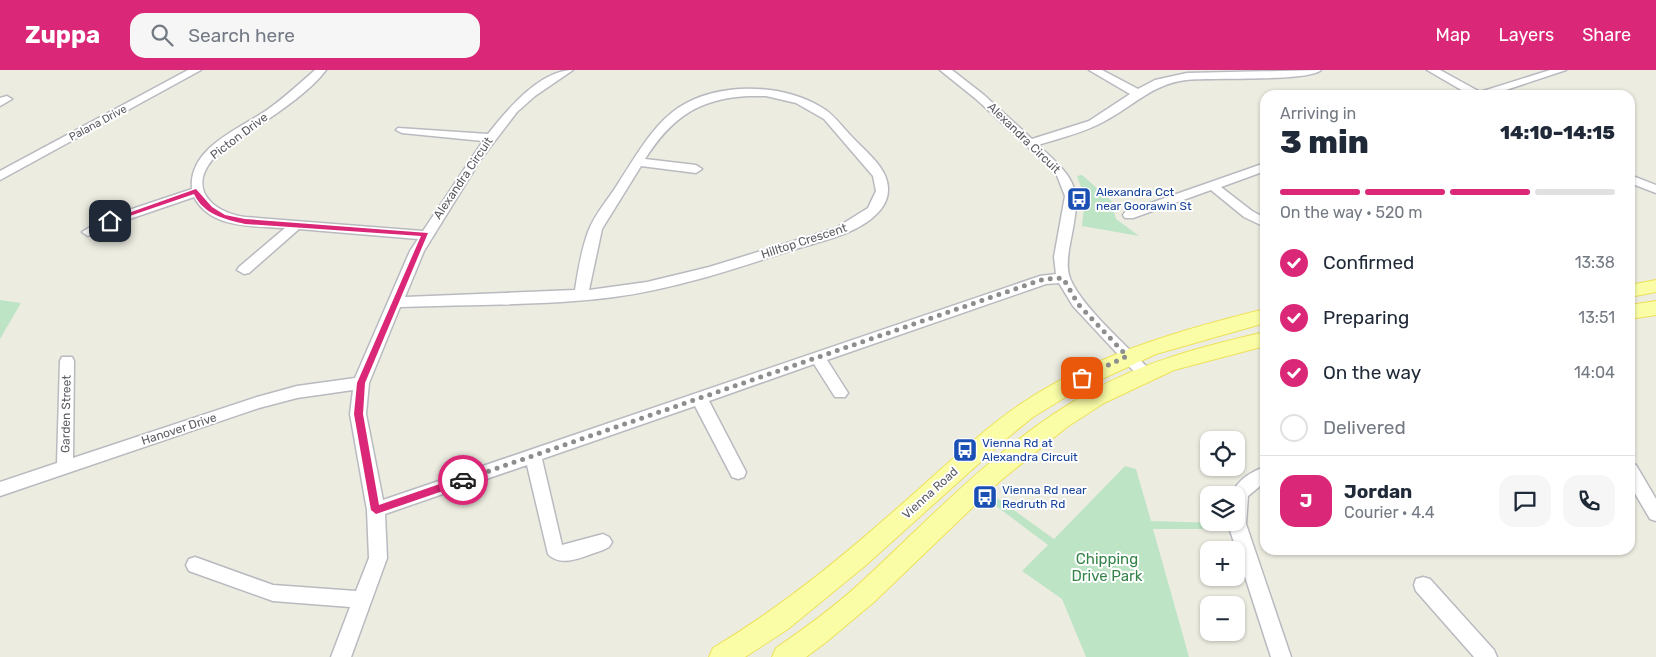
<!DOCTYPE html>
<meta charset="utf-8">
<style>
:root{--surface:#fff;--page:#f6f6f7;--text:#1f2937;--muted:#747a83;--line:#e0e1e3;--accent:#db2777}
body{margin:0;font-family:Rubik,sans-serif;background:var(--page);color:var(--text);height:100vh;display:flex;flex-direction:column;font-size:19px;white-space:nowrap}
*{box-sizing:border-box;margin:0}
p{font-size:16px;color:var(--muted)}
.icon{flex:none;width:28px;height:28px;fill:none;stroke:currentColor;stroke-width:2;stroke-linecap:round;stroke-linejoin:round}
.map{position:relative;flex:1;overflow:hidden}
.sheet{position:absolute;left:1260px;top:20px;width:375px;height:465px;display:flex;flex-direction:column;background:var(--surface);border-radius:15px;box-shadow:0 1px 4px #0004}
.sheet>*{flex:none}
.controls{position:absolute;left:1200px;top:361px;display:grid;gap:10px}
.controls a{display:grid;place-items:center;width:45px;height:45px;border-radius:10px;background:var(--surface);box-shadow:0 1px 4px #0004;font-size:25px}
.pin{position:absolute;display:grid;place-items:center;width:42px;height:42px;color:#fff;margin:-21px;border-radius:10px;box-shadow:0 2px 8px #0006}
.courier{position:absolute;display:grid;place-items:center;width:50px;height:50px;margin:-25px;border:4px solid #db2777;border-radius:50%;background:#fff;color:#222;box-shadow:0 1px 6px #0007}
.overview em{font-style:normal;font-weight:800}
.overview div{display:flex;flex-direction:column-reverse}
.overview{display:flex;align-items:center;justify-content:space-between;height:85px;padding:0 20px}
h1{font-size:32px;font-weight:800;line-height:38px}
.bar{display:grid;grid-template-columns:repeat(4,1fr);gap:8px 5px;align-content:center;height:60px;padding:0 20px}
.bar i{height:6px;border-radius:4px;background:var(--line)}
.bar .current{background:var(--accent)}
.bar p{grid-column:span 4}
.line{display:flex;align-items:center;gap:12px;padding:0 20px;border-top:1px solid var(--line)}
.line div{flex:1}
.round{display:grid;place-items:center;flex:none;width:52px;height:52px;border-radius:15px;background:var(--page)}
ol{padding:0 20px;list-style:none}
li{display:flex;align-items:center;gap:15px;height:55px}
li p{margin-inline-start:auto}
li .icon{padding:5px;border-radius:50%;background:var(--accent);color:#fff;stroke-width:4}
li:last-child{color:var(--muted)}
li i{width:28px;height:28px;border:2px solid var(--line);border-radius:50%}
header{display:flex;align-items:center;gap:30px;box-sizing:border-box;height:70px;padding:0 25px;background:var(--accent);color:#fff}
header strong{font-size:24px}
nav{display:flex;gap:28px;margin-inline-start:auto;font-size:18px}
.search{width:350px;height:45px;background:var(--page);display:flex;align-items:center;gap:12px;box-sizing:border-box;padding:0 18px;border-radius:15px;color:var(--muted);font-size:19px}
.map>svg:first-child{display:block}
</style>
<header>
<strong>Zuppa</strong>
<div class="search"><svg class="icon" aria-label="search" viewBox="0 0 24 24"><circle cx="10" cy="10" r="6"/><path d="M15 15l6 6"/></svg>Search here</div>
<nav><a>Map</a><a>Layers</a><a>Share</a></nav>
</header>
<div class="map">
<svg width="1656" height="587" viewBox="0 0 1656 587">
<rect width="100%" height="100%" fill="#edece1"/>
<!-- green -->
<g fill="#bee4c6">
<polygon points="1082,105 1117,136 1114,142 1116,149 1139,166 1082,156 1085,128 1077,106"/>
<polygon points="0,230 21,233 0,269"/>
<polygon points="1125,396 1136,399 1151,451 1221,453 1223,459 1153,459 1189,587 1086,587 1062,529 1022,501 1048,475 992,433 997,428 1054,469"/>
</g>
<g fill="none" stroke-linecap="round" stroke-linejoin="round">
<defs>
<g id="minor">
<polygon points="188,0 201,0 0,110 0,101"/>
<path d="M315 0H326C310 21 283 39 261 54 244 64 224 75 212 90 187 121 215 143 245 147L423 161 483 71 402 63 396 60 398 58 488 64C507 40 540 0 573 0L535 26 517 42 481 89 424 181 405 227 575 220C578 201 581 181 588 162 595 143 609 129 619 112 636 86 652 56 678 38 717 12 781 13 821 37 834 44 842 57 853 68 866 82 889 99 888 120 888 134 877 145 867 152 845 167 818 172 792 180 734 199 675 219 614 227 544 236 471 234 400 237L369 313 366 344 383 430 1040 206 1056 204 1054 187 1065 126 1056 103 976 29 940 0H952L984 25 1032 69 1089 51 1130 24 1089 0H1102L1138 19 1155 10 1187 3 1321 0C1309 12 1210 7 1186 10 1152 14 1132 37 1103 52 1083 63 1060 68 1038 75 1080 113 1081 119 1070 174 1068 185 1066 198 1070 208 1079 234 1130 279 1150 300L1153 304 1150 308H1140L1073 236 1059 213 1046 214 827 290 848 323 845 327H835L814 294 709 331 746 402 744 407 738 409 732 407 695 336 542 389 562 475 603 464 609 467 612 472 609 477 603 480C587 485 562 499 548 484L527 395 385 444 387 488 351 587H331L350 537 273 531 189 501 186 495 189 489 195 487 273 515 356 521 369 488 367 440 350 344 353 320 297 328 259 338 0 426V412L57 393 60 291 62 287H72L74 291 73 388 257 327 297 316 355 308 410 181 418 169 299 159 249 203 244 204 237 200 239 197 285 158C253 156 211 159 194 127L115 154 88 166 82 162 105 148 192 119C188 78 239 59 267 40 284 28 299 14 315 0ZM748 26H766L796 33 824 49 873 106 876 121 868 138 836 158 709 197 647 212 589 220 602 159 641 96 696 103 702 99 696 95 645 89C672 47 698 29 748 26Z"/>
<polygon points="1427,0 1440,0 1480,22 1550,0 1566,0 1491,25 1470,25"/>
<polygon points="7,26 12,29 0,36 0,28"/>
<polygon points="1265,93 1265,101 1221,117 1252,141 1265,148 1265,157 1244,147 1211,120 1133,148 1125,148 1123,145 1125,142"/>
<polygon points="1630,105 1656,115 1656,123 1630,113"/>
<polygon points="1630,393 1636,395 1656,429 1656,451 1650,449 1630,415"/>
<path d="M1265 397V412L1248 426 1246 454 1291 587H1271L1228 454 1236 452V425H1231C1238 410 1250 402 1265 397Z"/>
<polygon points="1423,507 1430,509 1494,580 1497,587 1474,587 1416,521 1414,515 1416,509"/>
</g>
<g id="major">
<polygon points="1656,210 1656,222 1630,227 1630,215"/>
<polygon points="1656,231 1656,245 1630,249 1630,235"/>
<path d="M1265 239V253L1156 284 1074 322 1033 347 1006 369 866 495 788 559 745 587H709L713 578C785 535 848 482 910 427 950 392 988 354 1033 326 1104 282 1184 259 1265 239Z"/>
<path d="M1265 262V276L1174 300 1104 333 1067 357 1000 411 874 532 825 573 806 587H772L776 578C804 559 831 539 857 516 931 448 1001 371 1090 322 1145 291 1204 276 1265 262Z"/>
</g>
</defs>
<!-- minor casing -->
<use href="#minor" stroke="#b9bac0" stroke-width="3"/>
<!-- major casing -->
<use href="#major" stroke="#ede15a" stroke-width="2"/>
<!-- minor -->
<use href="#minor" fill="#fff" fill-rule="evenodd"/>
<!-- major -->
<use href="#major" fill="#fafda6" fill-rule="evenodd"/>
</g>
<!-- route -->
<path fill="#db2777" d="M196 119 212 137 225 145 245 149 428 163 365 313 363 344 379 435 463 406 466 407V413L376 444 371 440 354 344 357 313 421 166 245 154C225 149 204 145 194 124L112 152 106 151Z"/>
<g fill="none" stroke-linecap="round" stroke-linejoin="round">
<!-- done -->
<polyline stroke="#8d8e8e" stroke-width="5" stroke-dasharray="0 9" points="463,410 1044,209 1063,208 1078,234 1127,286 1082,308"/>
</g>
<!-- icons -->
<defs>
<symbol id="bus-square" viewBox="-11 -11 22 22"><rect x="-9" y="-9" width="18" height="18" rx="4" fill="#1a4fb4" stroke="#fff"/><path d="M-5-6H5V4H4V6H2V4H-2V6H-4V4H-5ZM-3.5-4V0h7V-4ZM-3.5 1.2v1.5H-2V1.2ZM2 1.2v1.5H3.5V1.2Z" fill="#fff"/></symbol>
</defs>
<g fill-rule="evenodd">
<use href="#bus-square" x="1065" y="115" width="28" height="28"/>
<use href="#bus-square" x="951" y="366" width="28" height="28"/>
<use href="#bus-square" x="971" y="413" width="28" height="28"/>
</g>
<g text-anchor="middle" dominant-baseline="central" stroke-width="4" stroke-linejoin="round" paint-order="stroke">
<!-- far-street labels -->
<g font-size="11" fill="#5a5c62" stroke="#fff">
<text transform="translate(98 53) rotate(-28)">Palana Drive</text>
</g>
<!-- street labels -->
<g font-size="12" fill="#5a5c62" stroke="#fff">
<text transform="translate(239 66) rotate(-37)">Picton Drive</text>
<text transform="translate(1024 68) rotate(44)">Alexandra Circuit</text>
<text transform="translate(463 108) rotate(-56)">Alexandra Circuit</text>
<text transform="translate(804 171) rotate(-18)">Hilltop Crescent</text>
<text transform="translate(66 344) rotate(-89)">Garden Street</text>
<text transform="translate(179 359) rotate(-18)">Hanover Drive</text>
<text transform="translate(930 423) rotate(-42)">Vienna Road</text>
</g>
<!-- transit labels -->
<g font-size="12" fill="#164399" stroke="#fff" text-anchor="start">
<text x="1096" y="122">Alexandra Cct<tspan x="1096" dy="14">near Goorawin St</tspan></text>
<text x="982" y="373">Vienna Rd at<tspan x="982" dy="14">Alexandra Circuit</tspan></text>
<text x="1002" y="420">Vienna Rd near<tspan x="1002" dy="14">Redruth Rd</tspan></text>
</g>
<!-- near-park labels -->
<g font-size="15" fill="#37844a" stroke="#fff">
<text x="1107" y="489">Chipping<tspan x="1107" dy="17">Drive Park</tspan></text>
</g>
</g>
</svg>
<div class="controls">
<a><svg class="icon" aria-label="locate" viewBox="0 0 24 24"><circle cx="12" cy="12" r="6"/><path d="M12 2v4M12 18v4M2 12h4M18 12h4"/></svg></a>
<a><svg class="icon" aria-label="layers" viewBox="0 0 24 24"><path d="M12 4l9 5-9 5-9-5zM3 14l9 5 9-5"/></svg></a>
<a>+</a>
<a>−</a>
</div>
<div class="pin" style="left:1082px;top:308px;background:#ea580c"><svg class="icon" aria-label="bag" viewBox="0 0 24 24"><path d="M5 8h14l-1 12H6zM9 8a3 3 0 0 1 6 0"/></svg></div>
<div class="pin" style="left:110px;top:151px;background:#1f2937"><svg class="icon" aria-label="home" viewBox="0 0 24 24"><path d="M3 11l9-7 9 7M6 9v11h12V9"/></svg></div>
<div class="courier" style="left:463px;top:410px"><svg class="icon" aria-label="car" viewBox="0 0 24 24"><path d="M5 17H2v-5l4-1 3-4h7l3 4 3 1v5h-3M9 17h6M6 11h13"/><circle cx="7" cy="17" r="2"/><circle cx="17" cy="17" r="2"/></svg></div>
<section class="sheet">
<div class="overview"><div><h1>3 min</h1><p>Arriving in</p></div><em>14:10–14:15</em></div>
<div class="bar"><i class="current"></i><i class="current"></i><i class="current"></i><i></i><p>On the way · 520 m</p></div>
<ol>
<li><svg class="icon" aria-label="check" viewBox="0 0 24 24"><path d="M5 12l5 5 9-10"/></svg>Confirmed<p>13:38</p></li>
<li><svg class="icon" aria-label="check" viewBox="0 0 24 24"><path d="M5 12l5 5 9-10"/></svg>Preparing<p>13:51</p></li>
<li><svg class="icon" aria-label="check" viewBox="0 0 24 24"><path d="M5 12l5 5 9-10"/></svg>On the way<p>14:04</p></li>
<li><i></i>Delivered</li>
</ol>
<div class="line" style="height:90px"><b class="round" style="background:var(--accent);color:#fff">J</b><div><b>Jordan</b><p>Courier · 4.4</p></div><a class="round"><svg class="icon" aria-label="chat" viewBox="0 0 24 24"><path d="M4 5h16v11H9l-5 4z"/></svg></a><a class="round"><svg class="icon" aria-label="phone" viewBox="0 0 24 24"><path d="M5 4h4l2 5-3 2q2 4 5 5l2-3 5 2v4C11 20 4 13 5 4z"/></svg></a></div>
</section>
</div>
